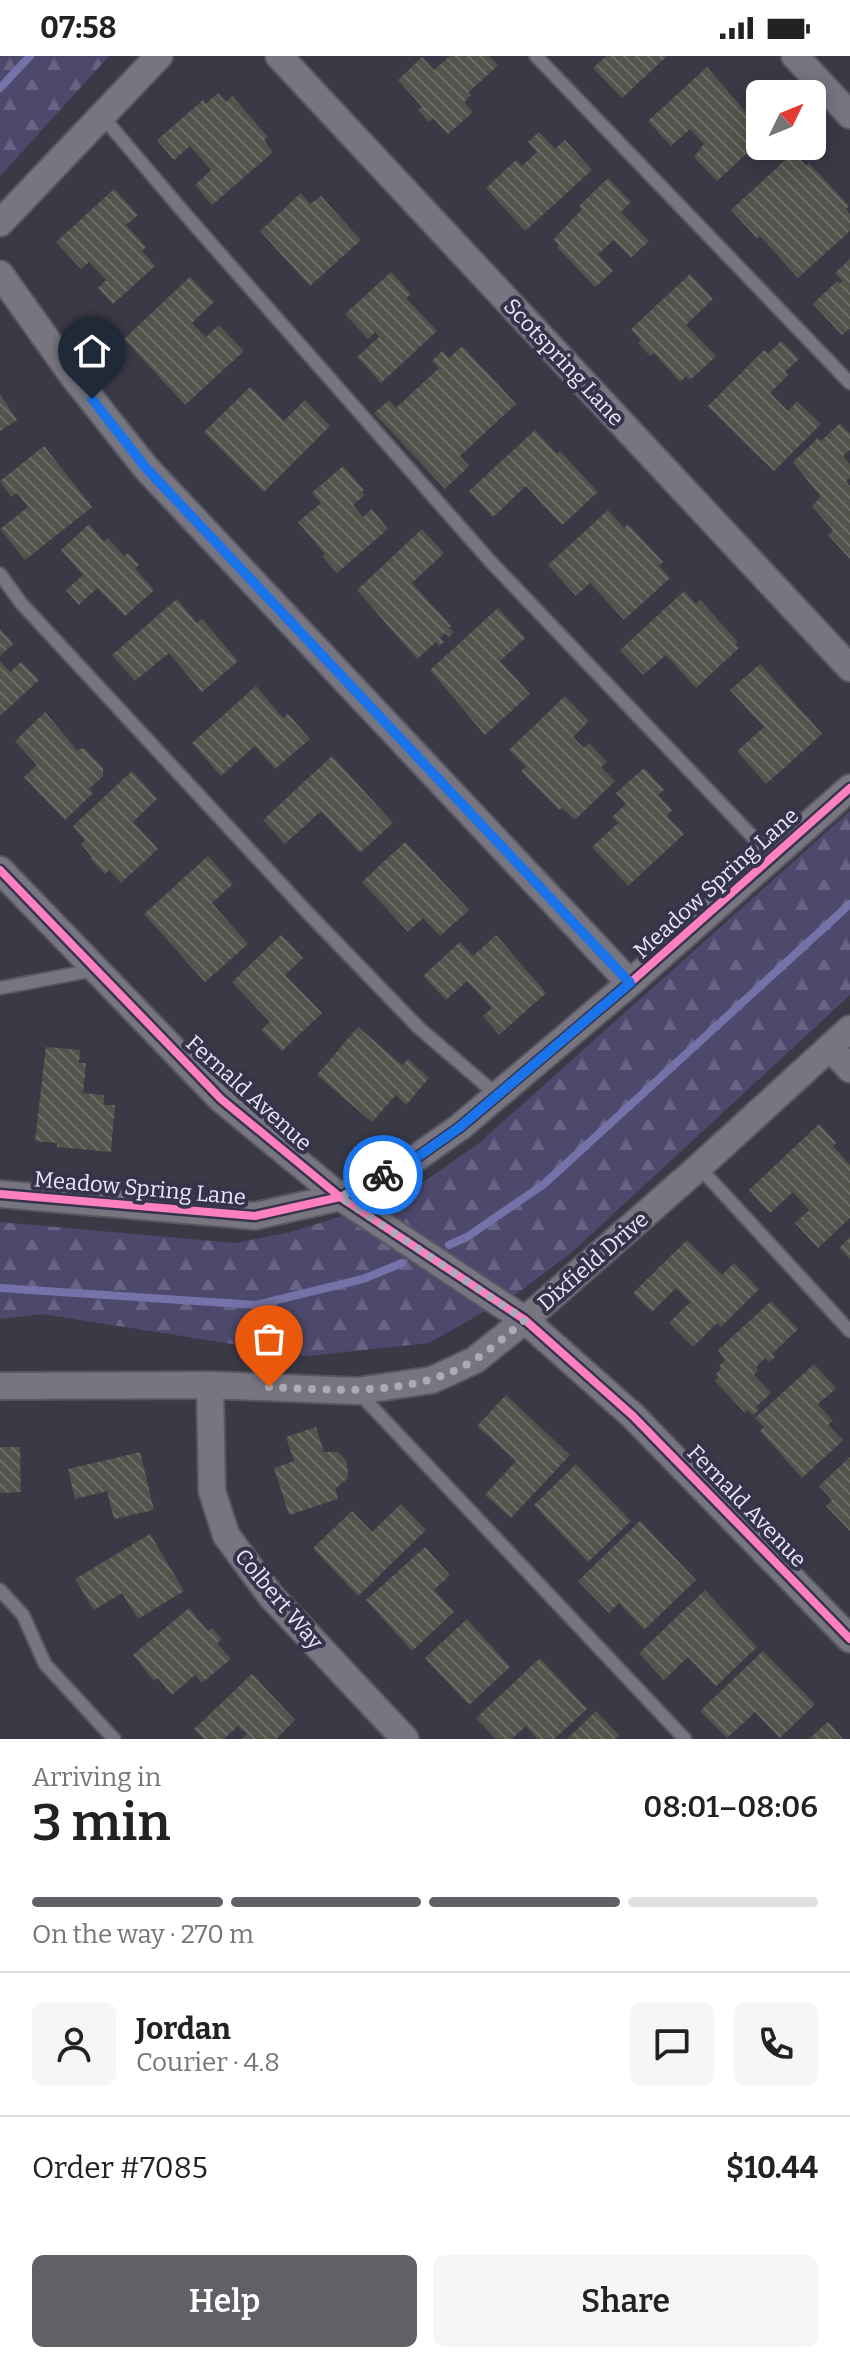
<!DOCTYPE html>
<meta charset="utf-8">
<style>
:root{--surface:#fff;--page:#f6f6f6;--text:#222;--muted:#767676;--line:#e0e0e0;--accent:#606066}
body{margin:0;font-family:Bitter,serif;background:var(--page);color:var(--text);height:100vh;display:flex;flex-direction:column;font-size:30px;white-space:nowrap}
*{box-sizing:border-box;margin:0}
p{font-size:26px;color:var(--muted)}
.icon{flex:none;width:44px;height:44px;fill:none;stroke:currentColor;stroke-width:2;stroke-linecap:round;stroke-linejoin:round}
.map{position:relative;height:1683px;overflow:hidden}
.side{display:flex;flex-direction:column;background:var(--surface);flex:1}
.side>*{flex:none}
.needle{width:52px;rotate:47deg}
.fabs{position:absolute;left:746px;top:24px;display:grid;gap:16px}
.fabs a{display:grid;place-items:center;width:80px;height:80px;border-radius:12px;background:var(--surface);box-shadow:0 4px 20px #0003;font-size:40px}
.pin{position:absolute;display:grid;place-items:center;width:68px;height:68px;color:#fff;margin:-82px -34px;border-radius:50% 50% 50% 0;rotate:-45deg;box-shadow:0 0 8px #0007}
.pin .icon{rotate:45deg}
.courier{position:absolute;display:grid;place-items:center;width:80px;height:80px;margin:-40px;border:6px solid #1a73e8;border-radius:50%;background:#fff;color:#222;box-shadow:0 2px 10px #0007}
.overview em{font-style:normal;font-weight:600}
.overview div{display:flex;flex-direction:column-reverse}
.overview{display:flex;align-items:center;justify-content:space-between;height:136px;padding:0 32px}
h1{font-size:52px;font-weight:600;line-height:60px}
.bar{display:grid;grid-template-columns:repeat(4,1fr);gap:12px 8px;align-content:center;height:96px;padding:0 32px}
.bar i{height:10px;border-radius:6px;background:var(--line)}
.bar .current{background:var(--accent)}
.bar p{grid-column:span 4}
.line{display:flex;align-items:center;gap:20px;padding:0 32px;border-top:2px solid var(--line)}
.line div{flex:1}
.round{display:grid;place-items:center;flex:none;width:84px;height:84px;border-radius:12px;background:var(--page)}
.cta{display:flex;gap:16px;margin-top:auto;padding:16px 32px}
.cta a{flex:1;height:92px;border-radius:12px;background:var(--accent);color:#fff;font-size:32px;font-weight:600;line-height:92px;text-align:center}
.cta a+a{background:var(--page);color:var(--text)}
.status{display:flex;justify-content:space-between;align-items:center;height:56px;padding:0 40px;background:var(--surface);direction:ltr}
.status svg{height:22px;fill:currentColor}
.map>svg:first-child{display:block}
</style>
<div class="status"><b>07:58</b><svg viewBox="0 0 49 12"><path d="M0 12V9h3v3zM5 12V6h3v6zM10 12V3h3v9zM15 12V0h3v12zM26 1h20v11H26zM47 4h2v5h-2z"/></svg></div>
<div class="map">
<svg width="850" height="1683" viewBox="0 0 850 1683">
<defs>
<pattern id="forest-firs" width="22" height="20" patternUnits="userSpaceOnUse" patternTransform="scale(2)"><rect width="22" height="20" fill="#4d496d"/><path d="M5 1l3.5 6h-7zM16 11l3.5 6h-7z" fill="#676383"/></pattern>
<pattern id="building-back-hatch" width="6" height="6" patternUnits="userSpaceOnUse" patternTransform="scale(2)"><rect width="6" height="6" fill="#53534c"/><path d="M-1 5l2 2M0 0l6 6M5-1l2 2" fill="none" stroke="#6c6c67"/></pattern>
</defs>
<rect width="100%" height="100%" fill="#3a3946"/>
<!-- forest -->
<g fill="url(#forest-firs)">
<polygon points="0,0 109,0 0,120"/>
<polygon points="850,755 850,939 570,1198 519,1236 429,1287 308,1300 42,1258 0,1263 0,1166 235,1187 291,1176 400,1142 478,1088"/>
</g>
<g fill="none" stroke-linecap="round" stroke-linejoin="round">
<!-- stream -->
<g stroke="#7671a8" stroke-width="8">
<polyline points="0,32 30,0"/>
<polyline points="449,1189 467,1181 544,1128 850,848"/>
<polyline points="0,1232 256,1249 363,1223 402,1207"/>
</g>
</g>
<!-- building -->
<g fill="url(#building-back-hatch)">
<polygon points="450,0 489,0 498,9 468,37 471,39 464,46 473,56 448,78 433,62 429,66 418,54 422,51 398,24 422,1 434,14"/>
<polygon points="607,0 667,0 622,42 593,12"/>
<polygon points="707,11 751,62 754,60 760,66 760,85 717,125 694,101 704,88 690,73 671,90 648,65"/>
<polygon points="218,37 226,46 232,40 268,81 264,84 273,96 212,149 195,129 211,114 190,90 174,104 157,84 203,44 206,48"/>
<polygon points="539,76 555,93 565,84 592,114 525,175 486,132 516,104 522,110 537,96 528,86"/>
<polygon points="794,96 806,110 809,107 849,150 846,153 850,158 850,175 798,222 760,180 757,182 731,154"/>
<polygon points="608,122 631,146 621,156 649,185 631,202 614,184 598,198 613,215 595,231 557,191 559,190 554,183 582,153 579,150"/>
<polygon points="114,133 138,159 126,169 146,191 142,195 155,210 113,248 98,232 106,224 89,206 81,213 56,186"/>
<polygon points="301,137 310,148 321,140 361,184 310,230 260,175"/>
<polygon points="850,203 850,272 842,279 813,248 837,225 839,228 843,225 835,217"/>
<polygon points="391,216 411,238 406,242 437,275 381,327 357,301 379,281 375,276 368,283 345,258"/>
<polygon points="690,218 713,243 686,269 716,300 690,324 686,320 680,326 654,297 650,300 638,287 641,284 631,273"/>
<polygon points="190,221 214,246 192,267 206,281 219,269 244,295 185,349 124,283"/>
<polygon points="781,285 799,303 785,316 788,319 770,337 788,355 797,345 821,368 774,415 708,350 764,294 768,298"/>
<polygon points="462,290 516,348 460,400 469,410 445,433 374,357 389,344 396,352 439,312 432,305 442,295 449,302"/>
<polygon points="250,331 284,365 305,344 330,370 264,436 204,376"/>
<polygon points="0,338 17,364 0,375"/>
<polygon points="840,367 850,378 850,394 843,400 850,408 850,422 846,426 850,430 850,503 828,479 833,474 812,450 821,441 793,406 818,382 821,385"/>
<polygon points="535,374 557,398 560,395 598,436 562,469 526,430 493,461 469,435"/>
<polygon points="44,390 92,451 25,504 0,473 28,451 17,437 11,441 0,425"/>
<polygon points="343,410 364,434 362,436 365,439 353,449 363,461 372,453 388,473 337,517 322,500 325,498 298,466 321,447 312,437"/>
<polygon points="608,454 624,472 628,468 663,506 659,510 670,522 624,564 590,527 576,540 548,509"/>
<polygon points="89,468 104,486 108,482 124,500 128,497 139,509 135,512 154,534 125,560 97,532 79,549 66,534 83,519 61,494"/>
<polygon points="422,473 444,497 412,527 451,570 449,572 454,576 449,581 445,577 440,582 444,586 439,590 436,586 417,603 357,534"/>
<polygon points="684,535 696,548 700,544 738,586 735,588 739,592 696,632 666,599 643,619 620,594"/>
<polygon points="177,543 197,567 202,563 238,605 202,636 169,597 135,625 112,599"/>
<polygon points="498,552 525,582 500,605 530,638 485,679 430,614"/>
<polygon points="0,573 13,588 0,600"/>
<polygon points="0,605 10,616 21,606 39,624 0,660"/>
<polygon points="760,608 822,678 766,728 737,695 764,671 730,634"/>
<polygon points="256,630 283,662 288,658 310,683 275,713 255,690 221,720 192,687"/>
<polygon points="565,640 589,665 573,681 584,692 589,687 607,706 601,711 615,725 575,764 562,752 559,754 521,715 526,711 509,694"/>
<polygon points="45,656 77,694 84,692 103,712 103,720 89,733 93,737 65,764 24,721 37,709 15,685"/>
<polygon points="332,700 393,767 360,797 321,755 285,788 263,764"/>
<polygon points="644,712 664,734 658,739 672,754 667,760 684,778 628,830 592,791 618,767 612,761 626,748 616,737"/>
<polygon points="132,715 157,743 133,766 158,793 121,827 109,814 105,818 90,802 92,801 81,788 85,784 73,770"/>
<polygon points="405,786 469,854 440,880 423,862 408,876 362,826"/>
<polygon points="208,800 233,828 212,847 248,888 205,926 144,858"/>
<polygon points="281,879 303,902 285,919 322,957 282,995 261,974 270,966 232,926"/>
<polygon points="496,879 546,937 499,979 483,960 492,952 467,925 446,944 423,920 460,886 473,900"/>
<polygon points="358,971 402,1009 408,1003 429,1022 406,1049 396,1039 372,1066 317,1019"/>
<polygon points="46,991 80,994 79,1007 86,1007 83,1037 104,1039 104,1049 115,1049 111,1096 57,1091 57,1087 35,1085"/>
<polygon points="819,1068 836,1087 833,1090 850,1109 850,1162 818,1192 795,1167 809,1154 793,1136 770,1157 749,1134"/>
<polygon points="850,1181 850,1203 839,1192"/>
<polygon points="687,1184 722,1219 734,1207 759,1233 721,1271 717,1267 693,1291 669,1267 690,1246 676,1232 652,1256 633,1237"/>
<polygon points="771,1245 798,1273 772,1298 775,1301 769,1306 765,1302 756,1311 758,1314 754,1319 771,1337 756,1351 759,1354 753,1359 747,1354 745,1357 715,1325 718,1321 716,1318 721,1313 719,1310 725,1304 718,1294"/>
<polygon points="814,1308 836,1332 818,1348 833,1365 828,1369 843,1384 802,1422 760,1375 764,1371 755,1362"/>
<polygon points="506,1339 570,1399 511,1462 485,1439 516,1405 477,1370"/>
<polygon points="316,1371 324,1396 338,1396 347,1405 348,1422 335,1433 338,1443 289,1459 274,1412 294,1405 286,1381"/>
<polygon points="0,1391 20,1391 21,1436 0,1437"/>
<polygon points="140,1396 154,1454 114,1463 107,1435 75,1443 68,1413"/>
<polygon points="850,1401 850,1475 826,1450 832,1444 819,1430"/>
<polygon points="576,1408 631,1465 588,1506 534,1449"/>
<polygon points="401,1448 426,1474 358,1540 313,1492 352,1455 372,1476"/>
<polygon points="640,1465 696,1524 644,1574 619,1547 609,1557 578,1525"/>
<polygon points="150,1478 184,1535 138,1563 122,1537 94,1554 75,1523"/>
<polygon points="425,1491 450,1519 434,1534 454,1556 412,1595 366,1544"/>
<polygon points="705,1534 757,1591 716,1630 688,1601 664,1624 639,1597"/>
<polygon points="189,1552 208,1575 212,1572 222,1583 217,1587 231,1603 202,1627 195,1619 172,1639 158,1622 154,1625 133,1599"/>
<polygon points="467,1563 510,1611 469,1649 425,1602"/>
<polygon points="763,1595 815,1648 780,1682 755,1656 727,1682 700,1655"/>
<polygon points="540,1602 587,1653 554,1683 537,1683 526,1670 512,1683 496,1683 476,1662"/>
<polygon points="252,1618 295,1664 276,1683 242,1683 247,1678 238,1670 224,1683 204,1683 194,1673"/>
<polygon points="596,1655 619,1679 615,1683 567,1683"/>
<polygon points="828,1666 843,1683 809,1683"/>
</g>
<g fill="none" stroke-linecap="round" stroke-linejoin="round">
<defs>
<g id="lane">
<polyline points="536,0 850,327"/>
<polyline points="102,60 186,159 490,505 772,801"/>
<polyline points="0,518 21,547 307,856 419,972 497,1039"/>
<polyline points="0,932 94,914"/>
<polyline points="699,1111 850,1275"/>
<polyline points="359,1337 685,1683"/>
<polyline points="0,1534 23,1559 45,1608 114,1683"/>
</g>
<g id="street">
<polyline points="279,0 850,612"/>
<polyline points="795,0 850,59"/>
<polyline points="0,167 159,0"/>
<polyline points="0,218 73,320 146,412 630,927"/>
<polyline points="0,814 221,1043 340,1141 525,1264 633,1360 850,1583"/>
<polyline points="830,991 850,1013"/>
<polyline points="0,1138 255,1160 340,1141 409,1107 460,1071 630,927 850,732"/>
<polyline points="210,1329 212,1435 226,1479 271,1540 405,1683"/>
<polyline points="0,1330 210,1329 357,1335 432,1324 475,1304 525,1264 699,1111 850,973"/>
</g>
</defs>
<!-- lane casing -->
<use href="#lane" stroke="#575661" stroke-width="16"/>
<!-- street casing -->
<use href="#street" stroke="#575661" stroke-width="30"/>
<!-- lane -->
<use href="#lane" stroke="#767580" stroke-width="12"/>
<!-- street -->
<use href="#street" stroke="#767580" stroke-width="26"/>
<defs>
<g id="cycleway">
<polyline points="0,814 221,1043 340,1141 525,1264 633,1360 850,1583"/>
<polyline points="0,1138 255,1160 340,1141 409,1107 460,1071 630,927 850,732"/>
</g>
</defs>
<!-- cycleway casing -->
<use href="#cycleway" stroke="#36344b" stroke-width="13"/>
<!-- cycleway -->
<use href="#cycleway" stroke="#ff80c0" stroke-width="8"/>
</g>
<g fill="none" stroke-linecap="round" stroke-linejoin="round">
<!-- done -->
<path stroke="#acabba" stroke-width="8" stroke-dasharray="0 14.4" d="M269 1331C337 1334 415 1342 476 1303 493 1292 509 1277 525 1264L340 1141 383 1119"/>
<!-- route -->
<polyline stroke="#1a73e8" stroke-width="10" points="92,343 146,412 630,927 460,1071 409,1107 383,1119"/>
</g>
<g text-anchor="middle" dominant-baseline="central" stroke-width="8" stroke-linejoin="round" paint-order="stroke">
<!-- street labels -->
<g font-size="22" fill="#eae9f8" stroke="#36344b">
<text transform="translate(564 306) rotate(47)">Scotspring Lane</text>
<text transform="translate(716 827) rotate(-42)">Meadow Spring Lane</text>
<text transform="translate(249 1037) rotate(42)">Fernald Avenue</text>
<text transform="translate(140 1132) rotate(5)">Meadow Spring Lane</text>
<text transform="translate(593 1205) rotate(-41)">Dixfield Drive</text>
<text transform="translate(747 1450) rotate(46)">Fernald Avenue</text>
<text transform="translate(279 1543) rotate(50)">Colbert Way</text>
</g>
</g>
</svg>
<div class="fabs">
<a><svg class="needle" viewBox="-14 -14 28 28"><path d="M0-13l5 13h-10z" fill="#e53935"/><path d="M0 13l5-13h-10z" fill="#767676"/></svg></a>
</div>
<div class="pin" style="left:269px;top:1331px;background:#ea580c"><svg class="icon" aria-label="bag" viewBox="0 0 24 24"><path d="M5 8h14l-1 12H6zM9 8a3 3 0 0 1 6 0"/></svg></div>
<div class="pin" style="left:92px;top:343px;background:#1f2937"><svg class="icon" aria-label="home" viewBox="0 0 24 24"><path d="M3 11l9-7 9 7M6 9v11h12V9"/></svg></div>
<div class="courier" style="left:383px;top:1119px"><svg class="icon" aria-label="bike" viewBox="0 0 24 24"><circle cx="6" cy="16" r="4"/><circle cx="18" cy="16" r="4"/><path d="M6 16l4-8h5l3 8M10 8l3 8H6M13 5h3"/></svg></div>
</div>
<section class="side">
<div class="overview"><div><h1>3 min</h1><p>Arriving in</p></div><em>08:01–08:06</em></div>
<div class="bar"><i class="current"></i><i class="current"></i><i class="current"></i><i></i><p>On the way · 270 m</p></div>
<div class="line" style="height:144px"><a class="round"><svg class="icon" aria-label="person" viewBox="0 0 24 24"><circle cx="12" cy="8" r="4"/><path d="M4 21q1-7 8-7t8 7"/></svg></a><div><b>Jordan</b><p>Courier · 4.8</p></div><a class="round"><svg class="icon" aria-label="chat" viewBox="0 0 24 24"><path d="M4 5h16v11H9l-5 4z"/></svg></a><a class="round"><svg class="icon" aria-label="phone" viewBox="0 0 24 24"><path d="M5 4h4l2 5-3 2q2 4 5 5l2-3 5 2v4C11 20 4 13 5 4z"/></svg></a></div>
<div class="line" style="height:104px"><div>Order #7085</div><b>$10.44</b></div>
<div class="cta"><a>Help</a><a>Share</a></div>
</section>
